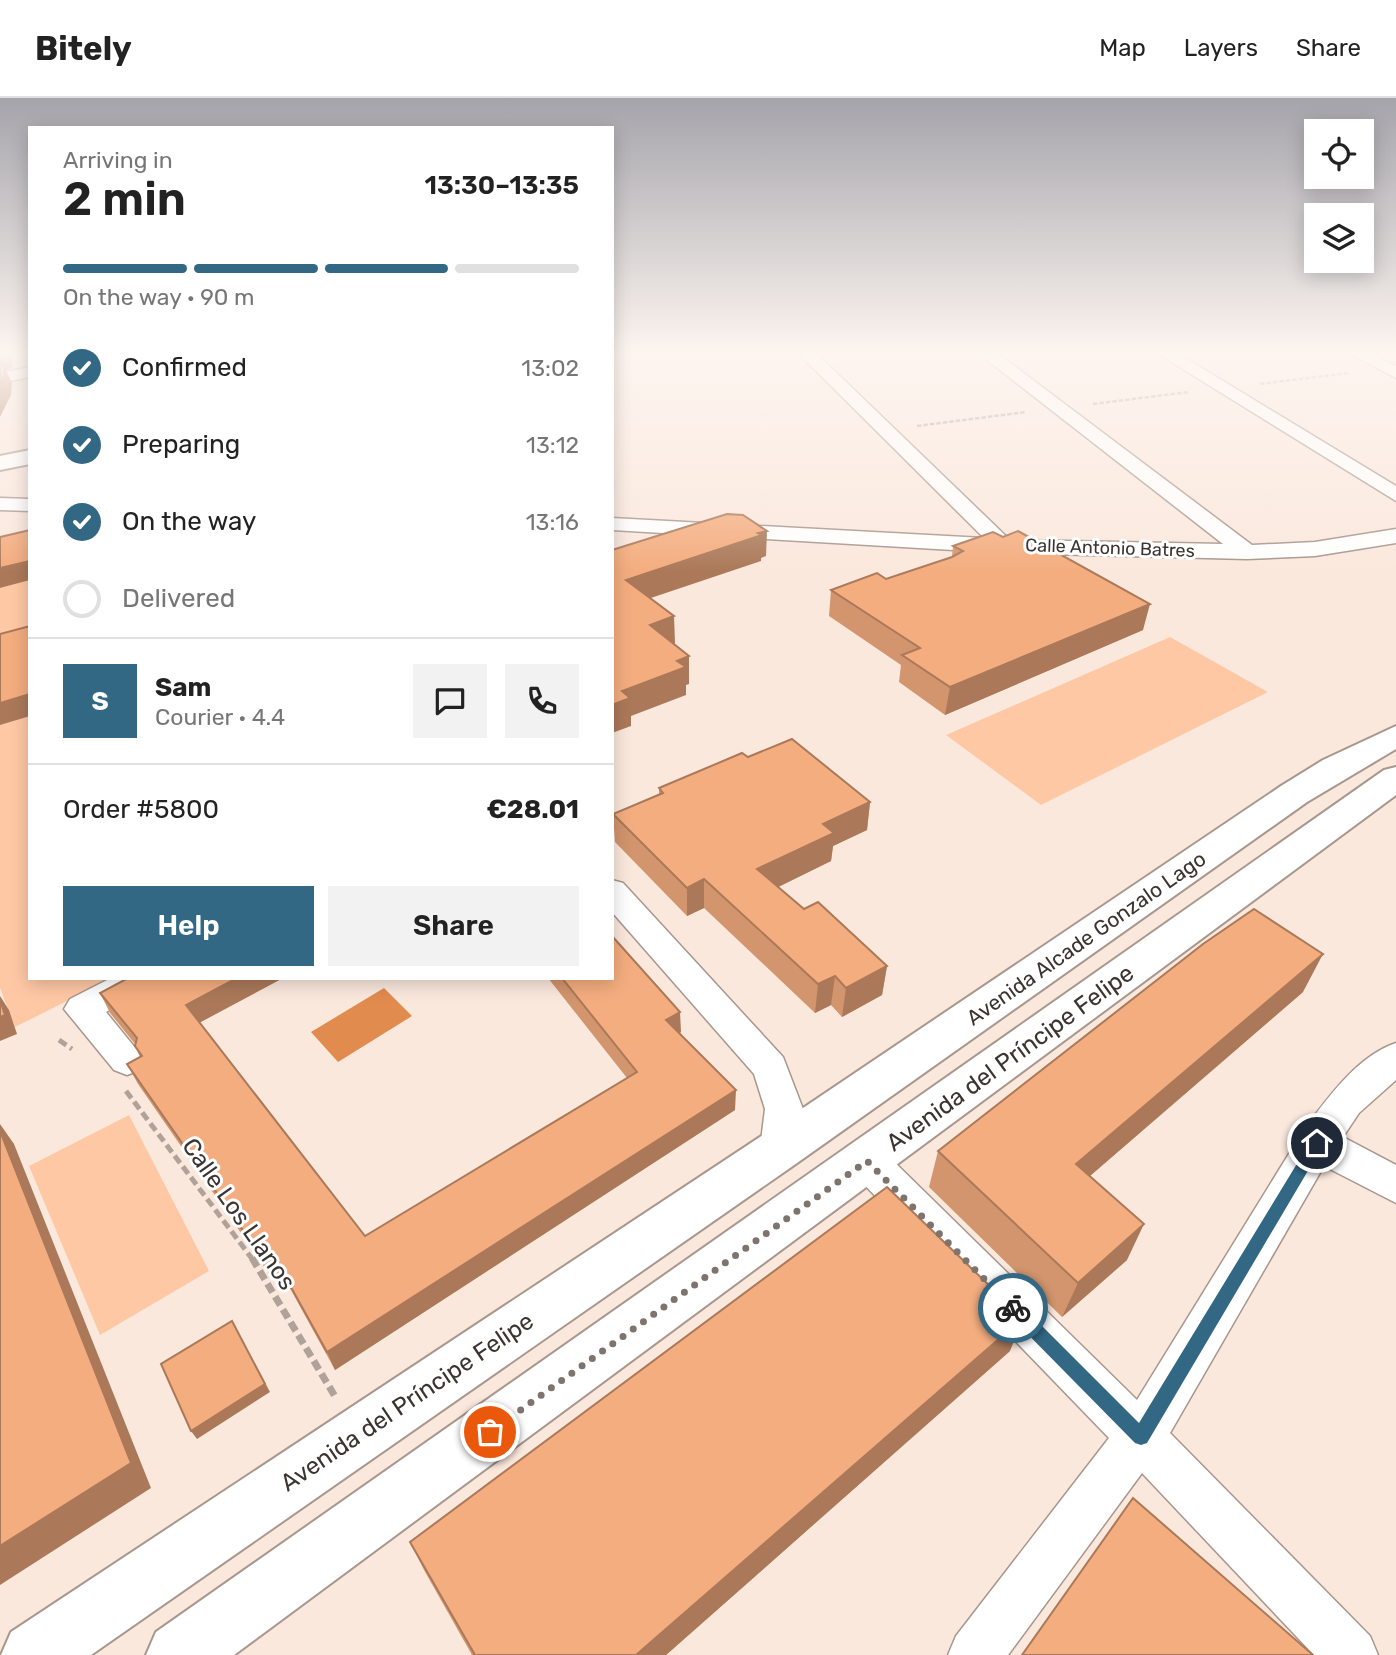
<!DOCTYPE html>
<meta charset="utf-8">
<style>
:root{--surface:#fff;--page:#f2f2f2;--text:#222;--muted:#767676;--line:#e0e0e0;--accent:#336884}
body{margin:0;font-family:Rubik,sans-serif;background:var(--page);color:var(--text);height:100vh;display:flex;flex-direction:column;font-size:26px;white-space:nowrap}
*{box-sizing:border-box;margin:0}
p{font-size:23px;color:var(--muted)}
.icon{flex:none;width:38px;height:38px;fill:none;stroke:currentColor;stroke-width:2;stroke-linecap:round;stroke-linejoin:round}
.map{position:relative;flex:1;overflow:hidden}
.panel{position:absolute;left:28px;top:28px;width:586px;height:854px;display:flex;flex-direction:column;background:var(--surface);border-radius:0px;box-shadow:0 4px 18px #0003}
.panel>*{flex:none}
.fabs{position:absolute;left:1304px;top:21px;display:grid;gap:14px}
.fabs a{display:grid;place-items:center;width:70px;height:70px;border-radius:0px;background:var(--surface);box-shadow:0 4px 18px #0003;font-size:35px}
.pin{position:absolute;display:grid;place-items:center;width:60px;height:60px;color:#fff;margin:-30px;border:4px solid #fff;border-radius:50%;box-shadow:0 2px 7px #0007}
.courier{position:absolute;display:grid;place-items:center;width:70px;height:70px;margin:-35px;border:5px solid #336884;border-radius:50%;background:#fff;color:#222;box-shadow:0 2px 9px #0007}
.head em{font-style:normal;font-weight:600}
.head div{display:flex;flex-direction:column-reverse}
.head{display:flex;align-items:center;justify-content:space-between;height:119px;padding:0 35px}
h1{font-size:46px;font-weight:600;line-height:52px}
.bar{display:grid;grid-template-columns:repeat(4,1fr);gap:10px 7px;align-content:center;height:84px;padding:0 35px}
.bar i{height:9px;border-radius:5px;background:var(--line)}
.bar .active{background:var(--accent)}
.bar p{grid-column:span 4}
.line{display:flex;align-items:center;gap:18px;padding:0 35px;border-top:2px solid var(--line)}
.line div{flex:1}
.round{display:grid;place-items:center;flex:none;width:74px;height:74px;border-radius:0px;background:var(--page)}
ol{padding:0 35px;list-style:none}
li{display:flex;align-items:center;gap:21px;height:77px}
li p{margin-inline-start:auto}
li .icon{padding:7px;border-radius:50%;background:var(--accent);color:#fff;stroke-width:4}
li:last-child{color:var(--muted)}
li i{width:38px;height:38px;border:4px solid var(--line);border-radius:50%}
.button{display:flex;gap:14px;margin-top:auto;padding:14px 35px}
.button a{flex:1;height:80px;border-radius:0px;background:var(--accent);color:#fff;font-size:28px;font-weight:600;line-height:80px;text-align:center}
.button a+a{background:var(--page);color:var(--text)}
header{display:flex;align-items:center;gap:42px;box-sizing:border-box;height:98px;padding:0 35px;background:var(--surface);border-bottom:2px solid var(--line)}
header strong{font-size:33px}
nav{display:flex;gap:38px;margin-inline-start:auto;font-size:24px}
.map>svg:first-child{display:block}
</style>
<header>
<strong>Bitely</strong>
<nav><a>Map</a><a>Layers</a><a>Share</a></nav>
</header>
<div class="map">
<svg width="1396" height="1557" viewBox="0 0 1396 1557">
<rect width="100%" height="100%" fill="#fbe8dd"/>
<!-- green -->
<g fill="#ffc8a5">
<polygon points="30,482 30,547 0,555 0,490"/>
<polygon points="1170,539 1268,594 1041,707 946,637"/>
<polygon points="30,556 30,880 113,880 15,929 0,890 0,564"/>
<polygon points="129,1017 209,1173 100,1237 29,1068"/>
</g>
<!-- water -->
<polygon fill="#e18b4f" points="384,890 412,918 338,964 311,934"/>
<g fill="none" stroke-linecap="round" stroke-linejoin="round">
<defs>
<g id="minor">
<polygon points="798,255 816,255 1010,442 1223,446 978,255 997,255 1252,447 1315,444 1396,431 1396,445 1315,458 1247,461 1004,455 612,432 612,420 984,440"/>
<polygon points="1157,255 1177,255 1396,388 1396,403"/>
<polygon points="1349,255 1370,255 1396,268 1396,280"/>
<polygon points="30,269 30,279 0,285 0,275"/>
<polygon points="0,400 30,401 30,413 0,412"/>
<polygon points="612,782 623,785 783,959 803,1011 800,1051 794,1063 780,1068 766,1063 760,1051 765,1011 754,976 612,814"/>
<polygon points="111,880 159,880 154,889 106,914 145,962 140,972 127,977 114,972 64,911 70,901"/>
<path d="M1396 945V982L1359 1015 1343 1039 1396 1067V1105L1324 1068 1170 1335 1370 1538 1378 1557H1314L1142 1375 1008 1557H948L956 1538 1109 1340 853 1075 847 1063 853 1051 867 1046 881 1051 1137 1302 1303 1033C1327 1001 1357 958 1396 945Z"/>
</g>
<g id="tertiary">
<polygon points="1396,628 1396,651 1307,704 797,1065 91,1557 1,1557 11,1534 763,1037 1281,688 1323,662"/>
<polygon points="1396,669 1396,697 234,1557 146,1557 156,1534 1384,672"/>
</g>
<polygon id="secondary" points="30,352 30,366 0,372 0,358"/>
</defs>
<!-- minor casing -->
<use href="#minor" stroke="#a8978c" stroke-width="3"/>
<!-- tertiary casing -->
<use href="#tertiary" stroke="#a8978c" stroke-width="4"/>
<!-- secondary casing -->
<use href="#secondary" stroke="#a8978c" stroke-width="4"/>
<!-- path-far2 -->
<g stroke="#b0a299" stroke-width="2.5" stroke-dasharray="4.5 2" stroke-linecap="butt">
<polyline points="1260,286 1349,275"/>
<polyline points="1093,306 1189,294"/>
<polyline points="917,328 1026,314"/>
</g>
<!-- path-far1 -->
<g stroke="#b0a299" stroke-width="5" stroke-dasharray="9 4.5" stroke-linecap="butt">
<polyline points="59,942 72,951"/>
<polyline points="126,993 253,1162"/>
</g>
<!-- path -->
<polyline stroke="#b0a299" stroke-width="7" stroke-dasharray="10 5" stroke-linecap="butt" points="252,1160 336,1300"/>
<!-- minor -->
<use href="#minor" fill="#fff" fill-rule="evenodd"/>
<!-- tertiary -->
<use href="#tertiary" fill="#fff" fill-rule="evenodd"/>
<!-- secondary -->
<use href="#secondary" fill="#fff" fill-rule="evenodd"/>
</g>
<!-- wall -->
<g fill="#d2956d">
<polygon points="953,448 1143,532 945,617 899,584 901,567 829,518 831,492 886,481 952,459"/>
<polygon points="748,659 870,704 867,732 833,748 831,763 778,789 804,811 887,868 882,897 842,919 831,907 815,915 704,810 687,818 615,744 613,716 659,696 659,690"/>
<polygon points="128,880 283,880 199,925 365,1138 627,980 548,880 612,880 681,934 680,935 735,1012 335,1272 281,1174 272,1180 138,986 127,966 140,959 135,948 135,946 110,915 100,895"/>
<polygon points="1303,894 1090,1078 1127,1162 1062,1219 929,1089 938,1053"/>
<polygon points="1010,1253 666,1557 472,1557 424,1472 410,1444"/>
</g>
<!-- shaded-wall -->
<g fill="#ab7959">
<polygon points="0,255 12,255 13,258 12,270 6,272 12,285 11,297 0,319"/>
<polygon points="767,433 766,458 761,460 761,463 627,508 626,482"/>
<polygon points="30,463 30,482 0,490 0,470"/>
<polygon points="1150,506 1143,532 945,617 950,589"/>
<polygon points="674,518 675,545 651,554 650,527"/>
<polygon points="689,558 689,586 686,587 686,597 631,618 631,628 612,635 612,607 622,593 677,563"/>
<polygon points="30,596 30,618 0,627 0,605"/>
<polygon points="870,704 867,732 833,748 831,763 756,800 757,771 823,726"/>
<polygon points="704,781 704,810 687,818 687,790"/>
<polygon points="1323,856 1303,894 1062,1102 1076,1066"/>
<polygon points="887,868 882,897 842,919 846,890"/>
<polygon points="835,878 831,907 815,915 818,886"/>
<polygon points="237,880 283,880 195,927 186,907"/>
<polygon points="0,898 9,912 17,936 0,943"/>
<polygon points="680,914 681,934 667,942 666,922"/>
<polygon points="736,992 735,1012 335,1272 327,1254"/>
<polygon points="0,1026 14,1046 151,1390 0,1487"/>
<polygon points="1144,1126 1127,1162 1062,1219 1078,1185"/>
<polygon points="272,1155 281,1174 272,1180 263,1161"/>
<polygon points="1023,1220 1010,1253 666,1557 636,1557"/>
<polygon points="232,1223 270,1294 197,1341 191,1333"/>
</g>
<!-- building -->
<g fill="#f4ad7f" stroke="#ab7959" stroke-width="2">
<polygon points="5,267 4,278 0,285 0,268"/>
<polygon points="727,416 743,417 767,433 758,435 762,437 626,482 674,518 650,527 689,558 677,563 686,569 622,593 630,600 612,607 612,452"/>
<polygon points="30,432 30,463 0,470 0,439"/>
<polygon points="1018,433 1150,506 950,589 902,557 920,550 831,492 877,475 886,481 952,459 963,453 953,448 993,434 1003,439"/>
<polygon points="30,528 30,596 0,605 0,536"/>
<polygon points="792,641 870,704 823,726 834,735 757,771 804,811 818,804 887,868 846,890 835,878 818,886 704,781 687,790 613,716 663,695 659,690 742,655 748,659"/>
<polygon points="1254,811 1323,856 1076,1066 1144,1126 1078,1185 938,1053 1203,846"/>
<polygon points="612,838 680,914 666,922 736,992 327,1254 272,1155 263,1161 127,966 142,958 135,948 137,940 100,895 128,880 237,880 186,907 365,1138 637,974 562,880 612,880"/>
<polygon points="0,902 5,917 0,919"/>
<polygon points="0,1033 131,1365 0,1448"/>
<polygon points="887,1089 1023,1220 636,1557 475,1557 410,1444"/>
<polygon points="232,1223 265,1286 191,1333 161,1266"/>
<polygon points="1133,1400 1313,1557 1022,1557"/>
</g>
<!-- sky -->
<linearGradient id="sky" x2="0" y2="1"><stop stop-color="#a5a4ab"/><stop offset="0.54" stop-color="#fdf5f0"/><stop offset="1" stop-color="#fdf5f0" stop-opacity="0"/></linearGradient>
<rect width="1396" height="473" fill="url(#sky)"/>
<!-- route -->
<polygon fill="#336884" points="1317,1039 1322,1041 1322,1049 1147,1345 1141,1347 1135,1345 1007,1215 1007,1204 1018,1204 1139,1325 1312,1041"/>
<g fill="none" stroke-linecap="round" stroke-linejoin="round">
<!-- done -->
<polyline stroke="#7e736d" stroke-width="7" stroke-dasharray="0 12.6" points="490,1334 867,1063 1013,1210"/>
</g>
<g text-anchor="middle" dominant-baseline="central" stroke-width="6" stroke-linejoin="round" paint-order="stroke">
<!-- far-street labels -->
<g font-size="18" fill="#3b3430" stroke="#fff">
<text transform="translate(1110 450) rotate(2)">Calle Antonio Batres</text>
</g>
<!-- street labels -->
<g font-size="21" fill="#3b3430" stroke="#fff">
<text transform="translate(1086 840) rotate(-35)">Avenida Alcade Gonzalo Lago</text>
</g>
<!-- near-street labels -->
<g font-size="24" fill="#3b3430" stroke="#fff">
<text transform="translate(1010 960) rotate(-36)">Avenida del Príncipe Felipe</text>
<text transform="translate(239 1116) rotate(55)">Calle Los Llanos</text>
<text transform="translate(407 1304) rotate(-34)">Avenida del Príncipe Felipe</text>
</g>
</g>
</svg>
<div class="fabs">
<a><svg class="icon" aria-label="locate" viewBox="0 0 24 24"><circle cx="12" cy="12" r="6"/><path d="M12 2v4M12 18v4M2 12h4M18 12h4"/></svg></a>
<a><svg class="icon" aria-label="layers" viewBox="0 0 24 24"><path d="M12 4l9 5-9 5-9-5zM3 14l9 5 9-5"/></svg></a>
</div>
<div class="pin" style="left:490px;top:1334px;background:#ea580c"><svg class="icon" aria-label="bag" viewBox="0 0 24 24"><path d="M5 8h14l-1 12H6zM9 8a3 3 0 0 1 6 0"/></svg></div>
<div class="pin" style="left:1317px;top:1045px;background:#1f2937"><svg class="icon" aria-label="home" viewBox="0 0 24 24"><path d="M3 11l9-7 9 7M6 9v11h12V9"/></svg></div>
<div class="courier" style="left:1013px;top:1210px"><svg class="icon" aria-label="bike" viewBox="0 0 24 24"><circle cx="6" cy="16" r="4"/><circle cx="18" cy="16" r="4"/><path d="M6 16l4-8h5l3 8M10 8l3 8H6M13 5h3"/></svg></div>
<section class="panel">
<div class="head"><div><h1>2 min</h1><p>Arriving in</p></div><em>13:30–13:35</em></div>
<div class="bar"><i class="active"></i><i class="active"></i><i class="active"></i><i></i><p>On the way · 90 m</p></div>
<ol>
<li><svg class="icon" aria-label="check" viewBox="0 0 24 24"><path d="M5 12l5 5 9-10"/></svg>Confirmed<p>13:02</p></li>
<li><svg class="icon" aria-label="check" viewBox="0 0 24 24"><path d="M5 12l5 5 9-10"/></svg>Preparing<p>13:12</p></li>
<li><svg class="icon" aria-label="check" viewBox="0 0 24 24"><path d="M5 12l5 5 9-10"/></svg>On the way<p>13:16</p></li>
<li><i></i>Delivered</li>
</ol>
<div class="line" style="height:126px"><b class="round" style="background:var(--accent);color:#fff">S</b><div><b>Sam</b><p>Courier · 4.4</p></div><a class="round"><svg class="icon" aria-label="chat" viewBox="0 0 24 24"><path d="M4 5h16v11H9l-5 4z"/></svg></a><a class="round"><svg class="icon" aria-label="phone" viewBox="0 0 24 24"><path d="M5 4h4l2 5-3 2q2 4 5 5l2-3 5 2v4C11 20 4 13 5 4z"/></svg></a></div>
<div class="line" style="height:91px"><div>Order #5800</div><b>€28.01</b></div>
<div class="button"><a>Help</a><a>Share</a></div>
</section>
</div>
